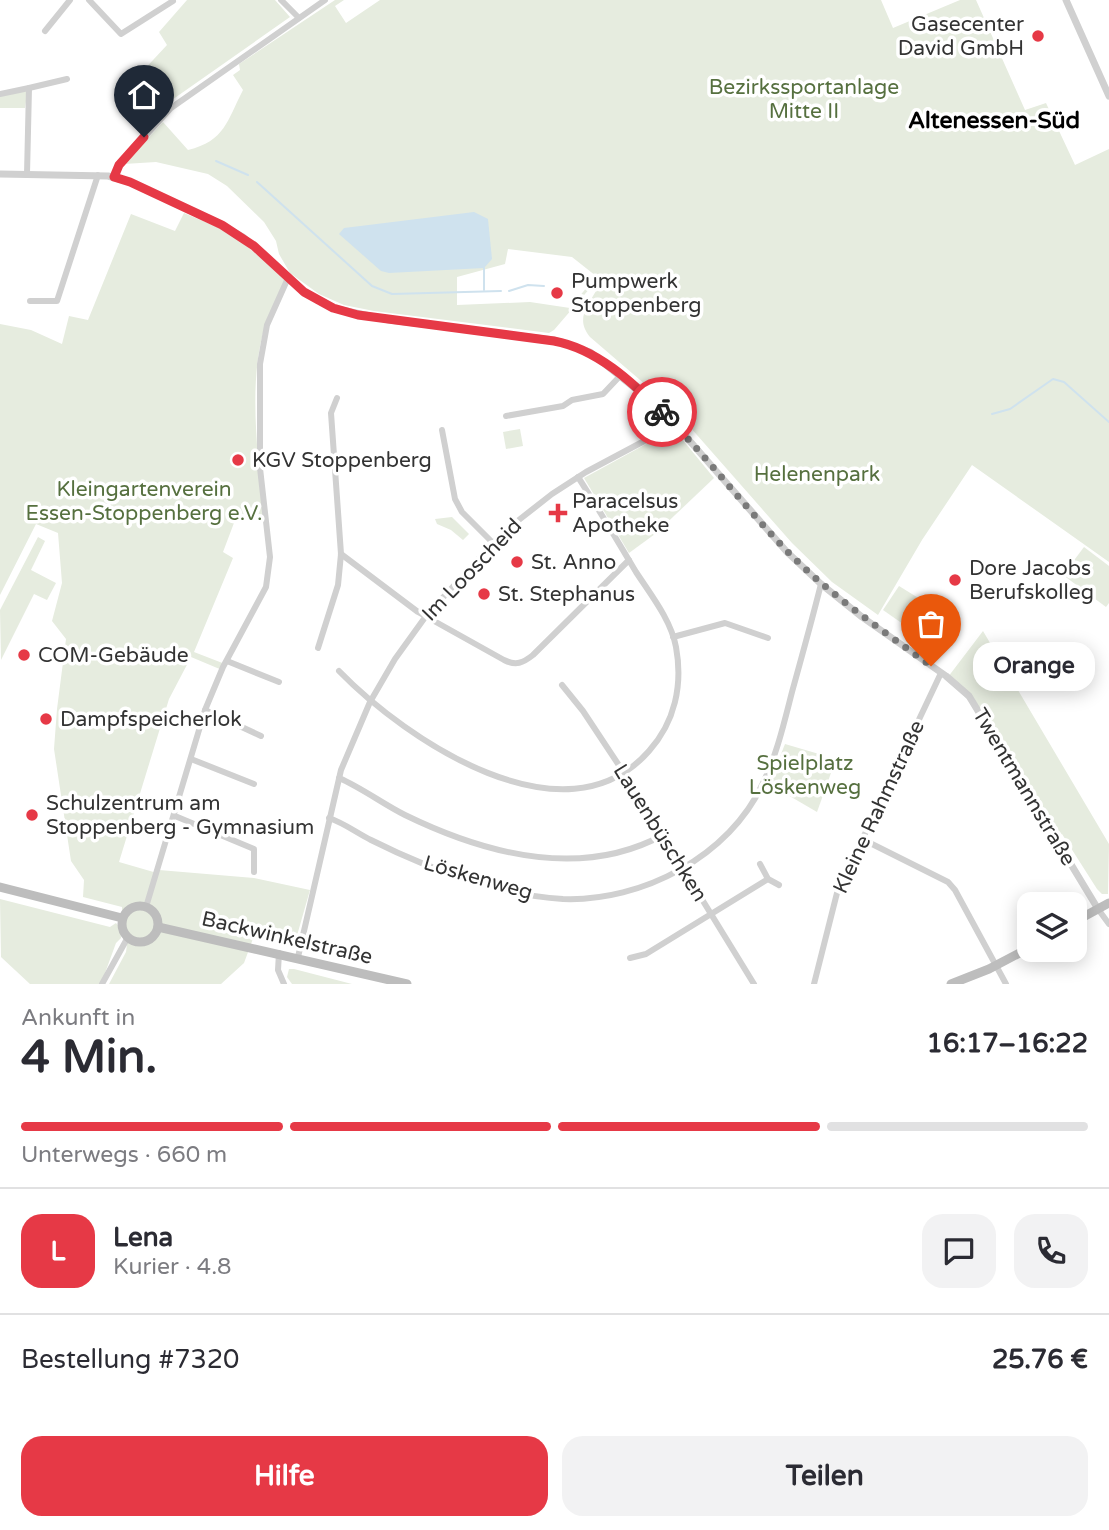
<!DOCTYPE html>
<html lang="de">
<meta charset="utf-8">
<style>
:root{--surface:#fff;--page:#f2f2f3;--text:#2b2b33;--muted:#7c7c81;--line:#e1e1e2;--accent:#e63946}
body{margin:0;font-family:"Varela Round",sans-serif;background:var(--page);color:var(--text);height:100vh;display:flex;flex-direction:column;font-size:26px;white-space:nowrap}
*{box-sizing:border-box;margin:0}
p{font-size:23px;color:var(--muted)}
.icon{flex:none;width:38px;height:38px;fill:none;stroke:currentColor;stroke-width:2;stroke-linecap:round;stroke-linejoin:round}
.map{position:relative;height:984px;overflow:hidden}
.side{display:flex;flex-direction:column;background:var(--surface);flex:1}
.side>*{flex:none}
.fabs{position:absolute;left:1017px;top:892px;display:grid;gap:14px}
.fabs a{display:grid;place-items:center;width:70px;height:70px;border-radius:14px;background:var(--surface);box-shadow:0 4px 18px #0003;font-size:35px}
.pin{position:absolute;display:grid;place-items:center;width:60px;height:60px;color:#fff;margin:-72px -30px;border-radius:50% 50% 50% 0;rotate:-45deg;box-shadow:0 0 7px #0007}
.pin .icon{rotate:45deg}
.courier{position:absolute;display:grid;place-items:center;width:70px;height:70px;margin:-35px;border:5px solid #e63946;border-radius:50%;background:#fff;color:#222;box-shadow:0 2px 9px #0007}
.bubble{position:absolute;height:49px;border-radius:21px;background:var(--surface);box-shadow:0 4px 18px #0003;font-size:23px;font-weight:700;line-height:49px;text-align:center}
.overview em{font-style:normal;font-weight:700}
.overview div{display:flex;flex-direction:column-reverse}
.overview{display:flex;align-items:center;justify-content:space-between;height:119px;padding:0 21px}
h1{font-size:46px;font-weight:700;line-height:52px}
.bar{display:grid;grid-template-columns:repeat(4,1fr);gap:10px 7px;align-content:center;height:84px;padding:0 21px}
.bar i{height:9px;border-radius:5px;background:var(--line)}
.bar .active{background:var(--accent)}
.bar p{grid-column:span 4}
.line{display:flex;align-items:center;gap:18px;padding:0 21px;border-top:2px solid var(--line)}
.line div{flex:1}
.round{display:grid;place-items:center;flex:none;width:74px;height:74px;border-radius:21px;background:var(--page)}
.button{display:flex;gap:14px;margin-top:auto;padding:14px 21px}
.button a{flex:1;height:80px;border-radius:21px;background:var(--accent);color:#fff;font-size:28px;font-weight:700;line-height:80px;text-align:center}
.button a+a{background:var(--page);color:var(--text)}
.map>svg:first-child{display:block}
</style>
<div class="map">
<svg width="1109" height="984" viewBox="0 0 1109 984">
<rect width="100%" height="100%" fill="#fff"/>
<!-- green -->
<g fill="#e6ecdf" fill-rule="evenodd">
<polygon points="187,0 275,0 290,17 169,102 140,74 167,45 159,32"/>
<path d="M335 0H344L335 6 346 23 380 0H881L893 28 960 0H976L1025 110 1046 103 1075 165 1109 149V562L972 465 922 540 878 615 832 582 792 543 675 410 590 337C576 320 586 308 596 291L591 287 554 330 549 333 374 311 344 305 319 294 290 273 279 254 276 241 264 222 227 186 208 174 156 162 124 164 163 122 188 150C225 141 227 121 243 90L233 75 240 70 239 64ZM508 249 572 257 596 276 570 308 530 302 457 305V277L505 264Z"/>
<polygon points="28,89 25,108 0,108 0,96"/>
<path d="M184 213 231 233 286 279C280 294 272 308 266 323 247 380 258 457 264 516L237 515 223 552 233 558 194 652 225 664 222 670 191 657 169 699 119 862 157 873 159 870 254 878 310 890 294 946 254 936 244 963 221 984H109L126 952 128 937 122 927V907L83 897 84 880 71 861 54 749 57 709 66 639 52 621 62 583 58 533 36 524 0 595V324L31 330 62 344 69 316 88 320 131 214 175 231Z"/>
<polygon points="520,429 523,446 506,449 503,432"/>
<polygon points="668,432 677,433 714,478 655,534 629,553 584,478"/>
<polygon points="452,517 469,534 463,540 451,530 437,524 435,519"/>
<polygon points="38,537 45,541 31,570 56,583 47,600 34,594 1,660 0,610"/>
<polygon points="1084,547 1109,566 1109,603 1106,607 1063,575"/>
<polygon points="899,586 920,599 903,624 883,610"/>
<polygon points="983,631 1109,844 1108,894 1102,894 1097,889 1062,834 1058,836 985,720 948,677"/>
<polygon points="785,744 836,759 817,812 769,784"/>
<polygon points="0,899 110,927 116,923 120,928 121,938 116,943 101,984 30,984 1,957"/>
<polygon points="289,969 294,969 352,984 292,984 287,977"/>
</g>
<!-- water -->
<polygon fill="#cfe2ee" points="474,212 488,219 492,259 484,268 389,273 381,271 339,234 344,228"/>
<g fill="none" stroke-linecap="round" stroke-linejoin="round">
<!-- stream -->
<g stroke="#cfe2ee" stroke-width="2">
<polyline points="216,161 248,175"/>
<polyline points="257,182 372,286 392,294 501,291"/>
<polyline points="484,268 484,290"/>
<polyline points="509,291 528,285 544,286"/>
<polyline points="992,414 1010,409 1053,379 1064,382 1109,422"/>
</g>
<!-- minor -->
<g stroke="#d0d0d0" stroke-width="6">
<polyline points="89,0 121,34 173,1"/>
<polyline points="281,0 299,18"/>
<polyline points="45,31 70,0"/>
<polyline points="0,94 29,88"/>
<polyline points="27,174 29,88 67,79"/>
<polyline points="114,177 119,165 171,108 325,0"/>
<polyline points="30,301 57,301 98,175"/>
<polyline points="506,416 563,406 572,400 603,394 620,376"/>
<polyline points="442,430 455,499 462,512 493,543"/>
<path d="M341 554 418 612 504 660C516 666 523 663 533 655L629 560"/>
<polyline points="673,637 725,623 768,638"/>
<polyline points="318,648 338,585 341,554 331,413 337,398"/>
<polyline points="227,661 279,682"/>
<path d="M339 671C406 740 565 847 649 751 675 722 683 685 676 647 671 620 651 595 636 572 617 540 598 508 578 477"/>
<polyline points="562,685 583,711 630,782 754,984"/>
<polyline points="205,710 261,736"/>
<polyline points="191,759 254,784"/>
<path d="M339 778C362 788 383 804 405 815 485 854 580 880 663 835"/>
<polyline points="175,816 254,849 254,872"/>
<path d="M329 818C344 823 357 833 371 840 403 856 436 870 469 880 499 890 531 897 563 899 642 902 730 856 763 783 777 754 784 723 792 692 802 656 812 620 821 584"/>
<polyline points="862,839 948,882 955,890 1006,984"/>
<polyline points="760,864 768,879 779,885"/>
<polyline points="146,907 205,710 223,667 266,587 270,557 260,468 260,364 267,325 288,278"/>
<polyline points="1098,909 1109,924"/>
<polyline points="279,953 278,970 284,984"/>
<polyline points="298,957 341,770 370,702 395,659 426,616 493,543 515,523 552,494 586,472 663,431 674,423"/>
<polyline points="630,958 646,954 768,879"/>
<polyline points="102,984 128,937"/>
<polyline points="814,984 837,893 941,673"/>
</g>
<!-- tertiary -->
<g stroke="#d0d0d0" stroke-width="7">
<polyline points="1066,0 1109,96"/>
<polyline points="0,174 108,176 130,182 214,221 243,237 304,292 337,309 389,320 554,340 590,352 652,402 674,423 787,552 821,584 862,617 946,676 969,696 1098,909"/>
</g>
<!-- secondary -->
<g stroke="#bdbdbd" stroke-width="9">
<polyline points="0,887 122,918"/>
<circle cx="140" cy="924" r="18"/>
<polyline points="1074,922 1109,903"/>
<polyline points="158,927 407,984"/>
<polyline points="951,984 989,969 1029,948"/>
</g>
</g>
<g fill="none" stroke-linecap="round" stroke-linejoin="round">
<!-- done -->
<path stroke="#7a7a7a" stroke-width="7" stroke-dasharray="0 12.6" d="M662 412C707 456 744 507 788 552 831 596 881 629 931 666"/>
<!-- route -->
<path stroke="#e63946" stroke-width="9" d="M144 137 119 165 114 177 130 182 222 225 254 246 304 292 333 308 358 315 554 341C597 349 632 382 662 412"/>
</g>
<!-- markers -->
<g fill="#e63946" stroke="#fff" stroke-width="2.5">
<circle cx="1038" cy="36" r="7"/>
<circle cx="557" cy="293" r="7"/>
<circle cx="238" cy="460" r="7"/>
<path d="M554.5 502.5h7v7h7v7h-7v7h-7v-7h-7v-7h7z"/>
<circle cx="517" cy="562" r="7"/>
<circle cx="955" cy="580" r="7"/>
<circle cx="484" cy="594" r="7"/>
<circle cx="24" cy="655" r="7"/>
<circle cx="46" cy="719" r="7"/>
<circle cx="32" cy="815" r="7"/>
</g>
<g text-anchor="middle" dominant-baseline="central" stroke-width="7" stroke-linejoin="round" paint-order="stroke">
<!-- poi labels -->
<g font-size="21" fill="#333" stroke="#fff" text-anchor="start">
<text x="1024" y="24" text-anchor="end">Gasecenter<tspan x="1024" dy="24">David GmbH</tspan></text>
<text x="571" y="281">Pumpwerk<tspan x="571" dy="24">Stoppenberg</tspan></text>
<text x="252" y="460">KGV Stoppenberg</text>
<text x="572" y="501">Paracelsus<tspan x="572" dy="24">Apotheke</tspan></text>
<text x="531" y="562">St. Anno</text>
<text x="969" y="568">Dore Jacobs<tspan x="969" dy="24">Berufskolleg</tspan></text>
<text x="498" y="594">St. Stephanus</text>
<text x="38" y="655">COM-Gebäude</text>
<text x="60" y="719">Dampfspeicherlok</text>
<text x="46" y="803">Schulzentrum am<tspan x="46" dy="24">Stoppenberg - Gymnasium</tspan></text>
</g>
<!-- park labels -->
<g font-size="21" fill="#56703f" stroke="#fff">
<text x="804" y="87">Bezirkssportanlage<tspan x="804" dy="24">Mitte II</tspan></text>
<text x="817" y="474">Helenenpark</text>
<text x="144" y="489">Kleingartenverein<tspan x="144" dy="24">Essen-Stoppenberg e.V.</tspan></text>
<text x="805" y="763">Spielplatz<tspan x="805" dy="24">Löskenweg</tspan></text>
</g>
<!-- street labels -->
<g font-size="21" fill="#333" stroke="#fff">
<text transform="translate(472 570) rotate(-46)">Im Looscheid</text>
<text transform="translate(1024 787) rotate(59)">Twentmannstraße</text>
<text transform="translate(879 807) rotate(-65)">Kleine Rahmstraße</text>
<text transform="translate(660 833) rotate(58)">Lauenbüschken</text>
<text transform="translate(478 878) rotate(16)">Löskenweg</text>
<text transform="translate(287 938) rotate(13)">Backwinkelstraße</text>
</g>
<!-- neighbourhood labels -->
<g font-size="23" font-weight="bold" fill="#000" stroke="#fff">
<text x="994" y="121">Altenessen-Süd</text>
</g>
</g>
</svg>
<div class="fabs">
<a><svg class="icon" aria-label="layers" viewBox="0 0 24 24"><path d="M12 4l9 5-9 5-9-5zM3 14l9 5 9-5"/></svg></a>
</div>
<div class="pin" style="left:931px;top:666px;background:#ea580c"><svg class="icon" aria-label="bag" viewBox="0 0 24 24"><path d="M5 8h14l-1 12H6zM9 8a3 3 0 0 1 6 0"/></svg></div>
<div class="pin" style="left:144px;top:137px;background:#1f2937"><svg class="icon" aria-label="home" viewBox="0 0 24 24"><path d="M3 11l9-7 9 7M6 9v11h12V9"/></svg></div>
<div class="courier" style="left:662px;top:412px"><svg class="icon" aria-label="bike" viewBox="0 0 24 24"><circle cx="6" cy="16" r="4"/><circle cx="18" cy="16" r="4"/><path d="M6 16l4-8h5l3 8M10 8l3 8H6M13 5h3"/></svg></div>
<div class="bubble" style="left:973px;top:642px;width:122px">Orange</div>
</div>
<section class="side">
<div class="overview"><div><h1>4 Min.</h1><p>Ankunft in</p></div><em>16:17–16:22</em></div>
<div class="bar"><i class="active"></i><i class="active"></i><i class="active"></i><i></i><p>Unterwegs · 660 m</p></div>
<div class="line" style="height:126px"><b class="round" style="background:var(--accent);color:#fff">L</b><div><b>Lena</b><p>Kurier · 4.8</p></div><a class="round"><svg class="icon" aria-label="chat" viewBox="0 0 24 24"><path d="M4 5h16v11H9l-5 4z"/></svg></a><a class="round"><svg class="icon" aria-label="phone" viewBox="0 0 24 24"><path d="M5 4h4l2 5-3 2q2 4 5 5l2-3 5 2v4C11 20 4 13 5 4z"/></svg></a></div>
<div class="line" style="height:91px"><div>Bestellung #7320</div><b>25.76 €</b></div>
<div class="button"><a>Hilfe</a><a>Teilen</a></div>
</section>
